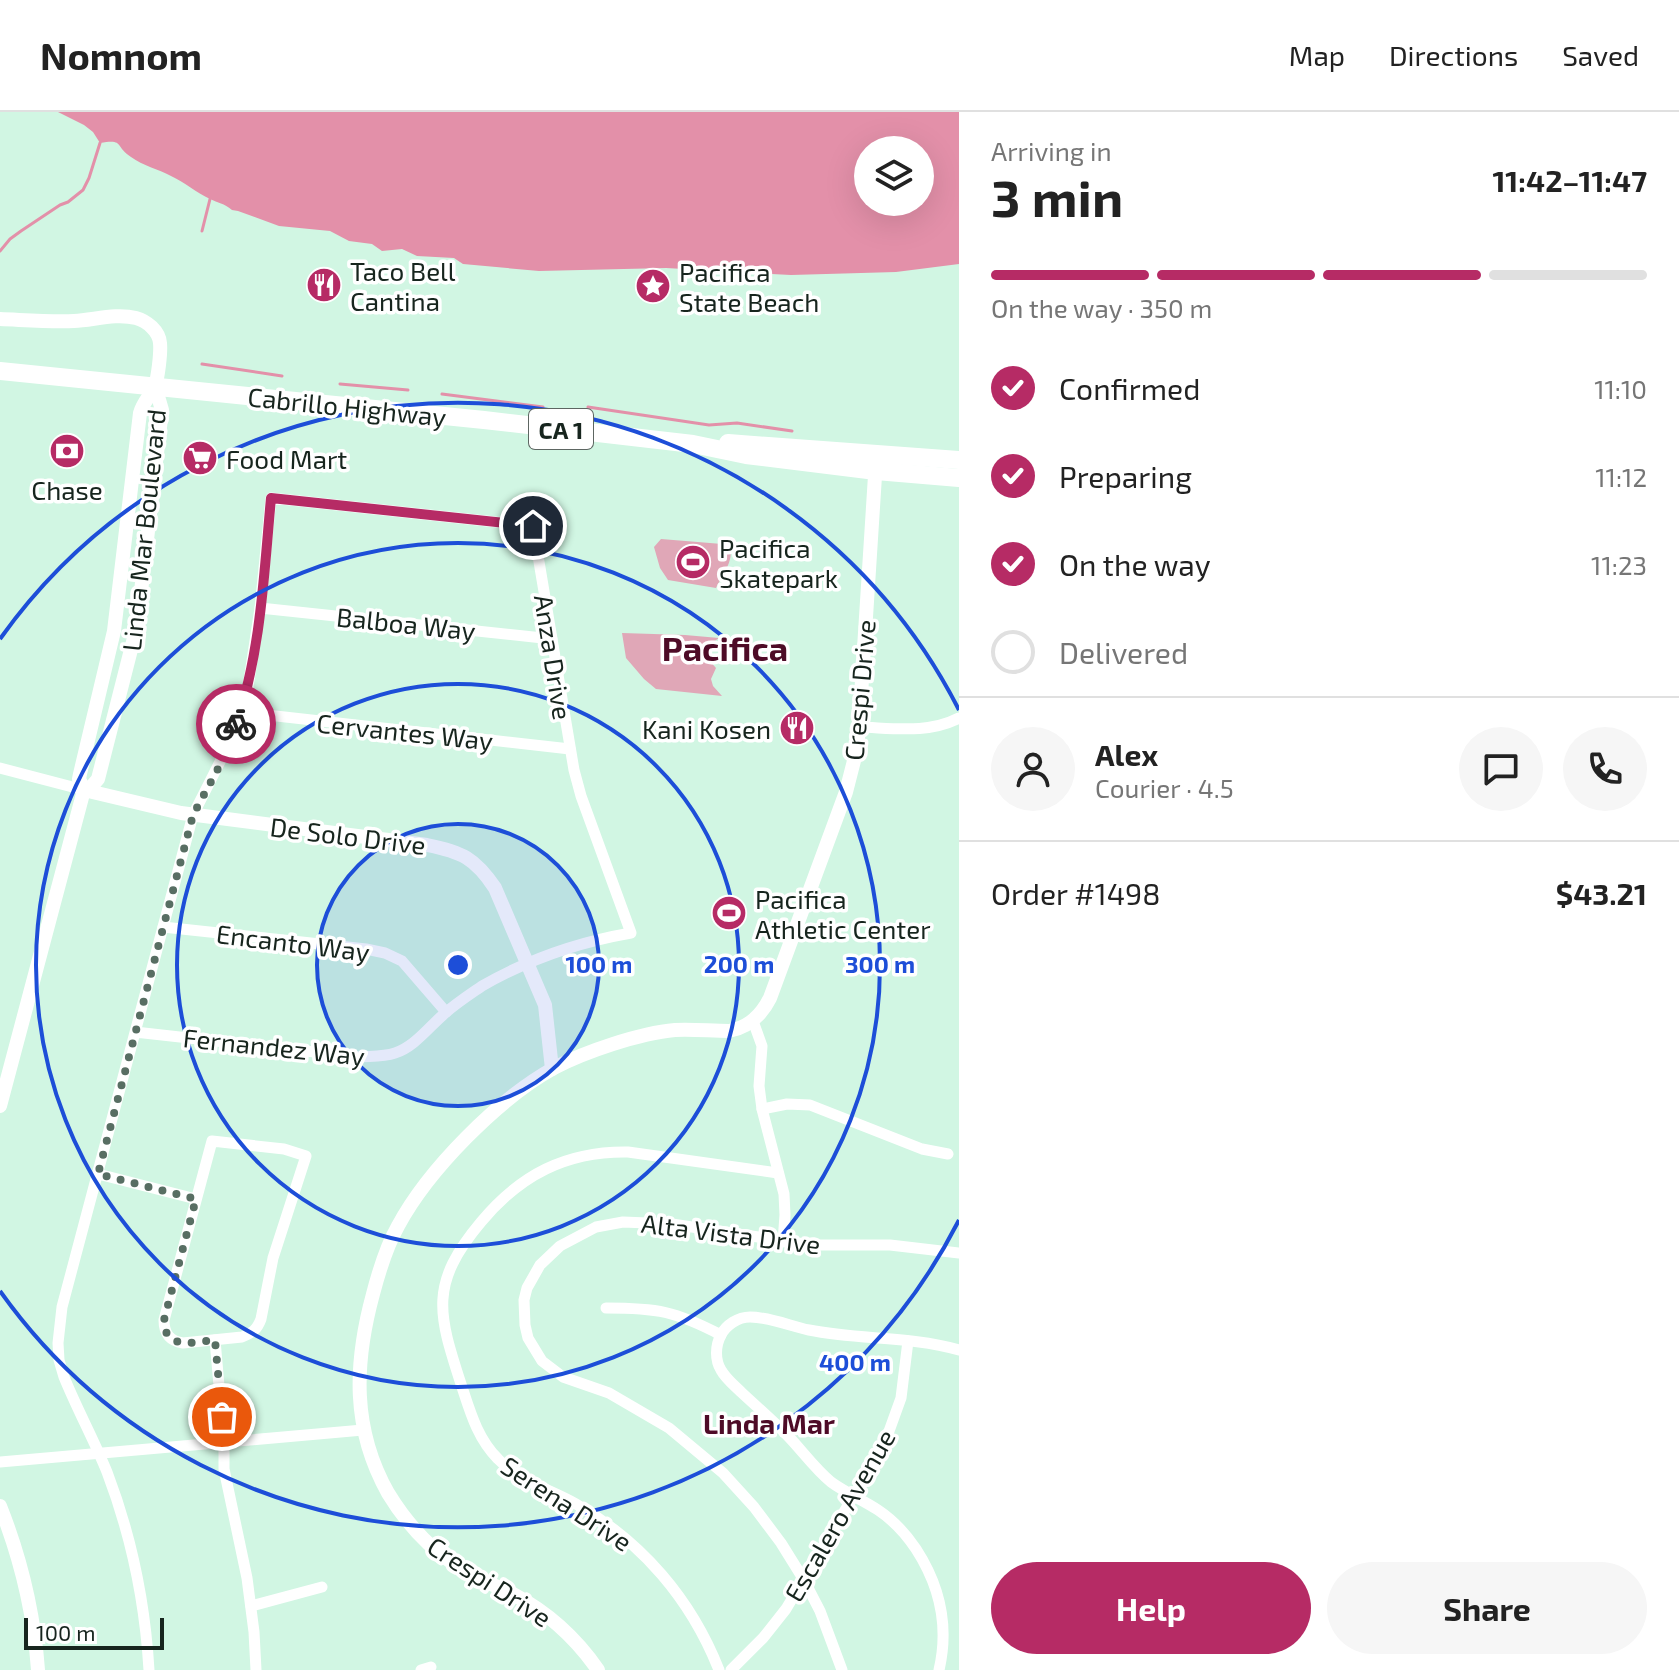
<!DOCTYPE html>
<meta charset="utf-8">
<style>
:root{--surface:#fff;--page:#f6f6f6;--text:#222;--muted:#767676;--line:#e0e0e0;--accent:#b62b65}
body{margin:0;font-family:"Exo 2",sans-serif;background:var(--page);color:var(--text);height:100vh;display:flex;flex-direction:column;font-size:30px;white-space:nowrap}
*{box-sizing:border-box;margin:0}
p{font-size:26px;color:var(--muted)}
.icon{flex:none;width:44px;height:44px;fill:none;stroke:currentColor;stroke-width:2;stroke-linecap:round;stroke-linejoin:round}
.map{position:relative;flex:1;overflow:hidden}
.side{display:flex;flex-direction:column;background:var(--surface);width:720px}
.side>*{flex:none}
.fabs{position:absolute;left:854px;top:24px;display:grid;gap:16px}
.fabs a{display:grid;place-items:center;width:80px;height:80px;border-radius:50%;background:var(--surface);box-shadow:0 8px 32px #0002;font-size:40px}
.scale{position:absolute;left:24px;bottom:20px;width:140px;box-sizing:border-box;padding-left:8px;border:4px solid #17251e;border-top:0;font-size:22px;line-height:28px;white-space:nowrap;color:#17251e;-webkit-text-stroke:6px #fff;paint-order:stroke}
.pin{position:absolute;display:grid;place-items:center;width:68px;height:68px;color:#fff;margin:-34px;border:4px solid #fff;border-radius:50%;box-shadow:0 2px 8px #0007}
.courier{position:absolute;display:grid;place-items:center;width:80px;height:80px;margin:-40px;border:6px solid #b62b65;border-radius:50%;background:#fff;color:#222;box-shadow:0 2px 10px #0007}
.headline em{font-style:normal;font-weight:700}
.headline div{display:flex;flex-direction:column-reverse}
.headline{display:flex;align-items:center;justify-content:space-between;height:136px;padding:0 32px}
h1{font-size:52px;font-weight:700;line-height:60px}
.bar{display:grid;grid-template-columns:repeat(4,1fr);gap:12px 8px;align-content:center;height:96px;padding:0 32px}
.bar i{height:10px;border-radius:6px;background:var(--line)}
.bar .active{background:var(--accent)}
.bar p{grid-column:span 4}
.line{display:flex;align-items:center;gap:20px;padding:0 32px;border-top:2px solid var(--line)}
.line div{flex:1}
.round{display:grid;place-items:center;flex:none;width:84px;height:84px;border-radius:42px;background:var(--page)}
ol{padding:0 32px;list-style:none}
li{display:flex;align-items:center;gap:24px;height:88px}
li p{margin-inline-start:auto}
li .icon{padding:8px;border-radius:50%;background:var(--accent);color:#fff;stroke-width:4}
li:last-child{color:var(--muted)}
li i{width:44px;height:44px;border:4px solid var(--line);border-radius:50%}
.primary-button{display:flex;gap:16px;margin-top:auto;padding:16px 32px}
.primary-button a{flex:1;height:92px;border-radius:48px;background:var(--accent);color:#fff;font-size:32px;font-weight:700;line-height:92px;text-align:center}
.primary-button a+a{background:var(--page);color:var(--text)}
header{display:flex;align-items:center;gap:48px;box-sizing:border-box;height:112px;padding:0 40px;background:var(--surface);border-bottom:2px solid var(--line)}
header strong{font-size:38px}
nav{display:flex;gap:44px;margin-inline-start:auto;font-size:28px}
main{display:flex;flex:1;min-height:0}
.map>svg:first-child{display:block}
</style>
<header>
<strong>Nomnom</strong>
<nav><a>Map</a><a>Directions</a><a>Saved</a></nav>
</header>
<main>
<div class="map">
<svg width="959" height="1558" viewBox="0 0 959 1558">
<rect width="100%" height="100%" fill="#d1f6e3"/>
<!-- green -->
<g fill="#e0a7b7">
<path d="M661 427 722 432 730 435C734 449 722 464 716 476L668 468 660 456 654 435Z"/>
<polygon points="622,521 685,523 719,526 709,533 708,547 716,556 711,567 713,574 722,584 656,577 644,567 626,546"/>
</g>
<!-- water -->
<path fill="#e390a9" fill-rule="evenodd" d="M58 0H959V152L896 160 791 163 666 156 539 159 463 152 454 146 417 144 402 137 382 139 372 132 349 129 330 119 279 114 238 99 232 98C224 91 218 91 210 87 197 81 184 70 171 64 158 57 143 54 131 45 114 34 125 27 100 31L93 20 84 13ZM868 38H920V90H868Z"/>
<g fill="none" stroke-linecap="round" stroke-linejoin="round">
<!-- stream -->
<g stroke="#e390a9" stroke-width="3">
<polyline points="202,119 210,87"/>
<polyline points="0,139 10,127 21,119 60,93 68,90 83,78 89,66 100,31"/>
<polyline points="202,252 282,264"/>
<polyline points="340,272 408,278"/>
<polyline points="442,282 543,295"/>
<polyline points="588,295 709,313 737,311 792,319"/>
</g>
<!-- minor -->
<g stroke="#fff" stroke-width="11">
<polyline points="260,496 552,527"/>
<polyline points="240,600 570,637"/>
<path d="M859 615C893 616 928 622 959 606"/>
<polyline points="0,656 84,678"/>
<polyline points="163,815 366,837 385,841 402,849 446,900"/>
<polyline points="753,909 762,934 759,974 762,997 784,1082 785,1103 783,1130"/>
<path d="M135 920 359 945C371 944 383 945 395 941 414 935 428 916 443 903 455 892 469 883 482 874 529 847 579 830 631 821L581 684 574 658 533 414 271 386 260 496 248 575 231 628 193 703 163 815 62 1195 58 1231 59 1248 64 1265C77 1297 94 1328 107 1360 131 1423 145 1490 149 1558"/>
<polyline points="762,997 787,992 810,993 922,1037 948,1042"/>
<path d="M212 1029 284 1037 306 1044 273 1146 261 1207C257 1218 252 1221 242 1225L183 1231C170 1229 164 1222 164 1208Z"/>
<polyline points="98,1062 196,1087"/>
<path d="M606 1196C657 1196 675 1199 721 1223"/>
<polyline points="215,1228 224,1331 224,1357 247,1466 254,1520 256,1558"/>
<polyline points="0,1350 363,1318"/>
<polyline points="251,1494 322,1475"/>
<polyline points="421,1558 431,1555"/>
<path d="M719 1558C691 1487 642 1430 576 1392 550 1377 520 1370 498 1347 477 1326 470 1299 461 1272 438 1201 429 1172 481 1110 520 1063 566 1039 628 1040L778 1061"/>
<polyline points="731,1558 763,1526 786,1497 884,1333 901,1286 908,1229"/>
<polyline points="842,1558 820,1499 804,1468 781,1431 754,1395 723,1361 669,1316 609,1281 563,1265 542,1249 528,1226 525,1213 524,1188 527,1176 540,1153 560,1134 596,1115 623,1110 672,1112 811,1133 890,1133 959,1141"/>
<path d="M939 1558C949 1515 940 1474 916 1437 906 1422 893 1408 878 1398 863 1388 846 1381 831 1370 814 1356 801 1337 786 1322 771 1307 756 1294 741 1280 734 1273 726 1267 721 1258 715 1248 715 1234 721 1223 726 1213 738 1205 750 1205 770 1205 790 1214 809 1218 859 1228 910 1224 959 1238"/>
</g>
<!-- tertiary -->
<g stroke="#fff" stroke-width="14">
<path d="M0 207C25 208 50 210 74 209 94 208 116 201 136 206 147 209 159 219 160 231 161 241 158 265 155 274 151 283 143 290 140 301L114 519 80 662 79 667 84 678 0 994"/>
<path d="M84 678 181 701 427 733C462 740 475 746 495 776L545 893 552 957"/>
<polyline points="84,678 92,674 98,667 137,514 162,298 155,274"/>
<path d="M0 1394C21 1447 34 1502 38 1558"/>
<path d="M598 1558C576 1526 547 1500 513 1482 493 1472 472 1465 454 1452 427 1434 405 1409 388 1381 352 1317 354 1252 373 1182 379 1159 386 1135 398 1114 428 1058 498 987 554 956 584 940 640 921 675 918 693 917 711 919 729 919 749 915 761 904 770 886L846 680 857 637 859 615 876 348"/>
</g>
<!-- trunk -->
<g stroke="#fff" stroke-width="18">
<polyline points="0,259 484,308 693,332 746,343 876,359 959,366"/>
<polyline points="728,331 959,348"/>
</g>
</g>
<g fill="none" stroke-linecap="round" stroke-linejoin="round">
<!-- done -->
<path stroke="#586e63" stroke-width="8" stroke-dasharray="0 14.4" d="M222 1305 215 1228C194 1230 164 1239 164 1208L196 1087 98 1062 193 703 220 653 236 612"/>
<!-- route -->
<path stroke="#b62b65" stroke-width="10" d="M236 612C261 541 264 461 271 386L533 414"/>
</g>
<!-- distance rings -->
<circle cx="458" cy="853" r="141" fill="#1d4ed8" fill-opacity=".12"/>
<g fill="none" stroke="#1d4ed8" stroke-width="4">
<circle cx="458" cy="853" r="141"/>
<circle cx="458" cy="853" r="281"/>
<circle cx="458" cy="853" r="422"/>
<path d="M959 1108A562 562 0 0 1 0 1179M0 527A562 562 0 0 1 959 598"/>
</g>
<!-- icons -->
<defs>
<symbol id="restaurant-disc" viewBox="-11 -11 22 22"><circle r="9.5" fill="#b62b65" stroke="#fff"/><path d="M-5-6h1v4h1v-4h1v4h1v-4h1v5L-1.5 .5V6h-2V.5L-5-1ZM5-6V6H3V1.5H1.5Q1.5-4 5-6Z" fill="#fff"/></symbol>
<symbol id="sight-disc" viewBox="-11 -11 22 22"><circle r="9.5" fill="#b62b65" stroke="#fff"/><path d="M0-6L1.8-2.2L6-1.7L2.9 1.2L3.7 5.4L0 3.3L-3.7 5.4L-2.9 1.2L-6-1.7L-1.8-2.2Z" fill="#fff"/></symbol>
<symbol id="bank-disc" viewBox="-11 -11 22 22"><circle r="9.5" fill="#b62b65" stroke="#fff"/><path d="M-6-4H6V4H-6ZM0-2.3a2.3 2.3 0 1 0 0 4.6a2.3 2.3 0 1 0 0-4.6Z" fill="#fff"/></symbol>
<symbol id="supermarket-disc" viewBox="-11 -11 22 22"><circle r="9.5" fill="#b62b65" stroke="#fff"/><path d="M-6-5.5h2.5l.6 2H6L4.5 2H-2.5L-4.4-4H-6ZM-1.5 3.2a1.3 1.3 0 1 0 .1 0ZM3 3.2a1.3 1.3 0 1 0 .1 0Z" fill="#fff"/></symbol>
<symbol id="stadium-disc" viewBox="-11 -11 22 22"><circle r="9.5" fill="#b62b65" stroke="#fff"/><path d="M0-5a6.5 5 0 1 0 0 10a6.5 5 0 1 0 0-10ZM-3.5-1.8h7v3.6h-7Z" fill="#fff"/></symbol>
</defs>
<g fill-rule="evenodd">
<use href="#restaurant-disc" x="304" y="153" width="40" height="40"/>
<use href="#sight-disc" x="633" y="154" width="40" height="40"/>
<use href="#bank-disc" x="47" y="319" width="40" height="40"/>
<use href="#supermarket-disc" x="180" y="326" width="40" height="40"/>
<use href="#stadium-disc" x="673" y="430" width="40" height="40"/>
<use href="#restaurant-disc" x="777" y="596" width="40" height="40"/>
<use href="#stadium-disc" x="709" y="781" width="40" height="40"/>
</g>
<g text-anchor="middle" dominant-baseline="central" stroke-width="7" stroke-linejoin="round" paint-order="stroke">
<!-- shield labels -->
<rect fill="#fff" stroke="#5d6662" stroke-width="2" x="529" y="297" width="64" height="40" rx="6"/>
<g font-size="24" font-weight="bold" fill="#17251e">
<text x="561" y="317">CA 1</text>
</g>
<!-- poi labels -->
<g font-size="26" fill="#17251e" stroke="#fff" text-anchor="start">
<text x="350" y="158">Taco Bell<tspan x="350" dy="30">Cantina</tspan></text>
<text x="679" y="159">Pacifica<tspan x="679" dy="30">State Beach</tspan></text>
<text x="226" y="346">Food Mart</text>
<text x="67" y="377" text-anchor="middle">Chase</text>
<text x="719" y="435">Pacifica<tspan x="719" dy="30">Skatepark</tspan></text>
<text x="771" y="616" text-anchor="end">Kani Kosen</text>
<text x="755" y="786">Pacifica<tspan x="755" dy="30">Athletic Center</tspan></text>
</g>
<!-- street labels -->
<g font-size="26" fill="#17251e" stroke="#fff">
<text transform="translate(347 294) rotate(6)">Cabrillo Highway</text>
<text transform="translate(143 418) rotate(-84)">Linda Mar Boulevard</text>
<text transform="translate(406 511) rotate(6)">Balboa Way</text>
<text transform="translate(554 545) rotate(81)">Anza Drive</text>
<text transform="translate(859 578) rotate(-85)">Crespi Drive</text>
<text transform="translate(405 619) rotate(6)">Cervantes Way</text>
<text transform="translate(348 723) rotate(7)">De Solo Drive</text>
<text transform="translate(293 830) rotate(7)">Encanto Way</text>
<text transform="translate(274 934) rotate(6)">Fernandez Way</text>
<text transform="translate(731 1121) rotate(7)">Alta Vista Drive</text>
<text transform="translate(567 1391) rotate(33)">Serena Drive</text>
<text transform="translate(839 1403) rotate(-60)">Escalero Avenue</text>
<text transform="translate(490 1469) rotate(33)">Crespi Drive</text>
</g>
<!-- neighbourhood labels -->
<g font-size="28" font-weight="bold" fill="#4e0b27" stroke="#fff">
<text x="769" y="1311">Linda Mar</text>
</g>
<!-- district labels -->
<g font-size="34" font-weight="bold" fill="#4e0b27" stroke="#fff">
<text x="725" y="535">Pacifica</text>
</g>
</g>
<circle cx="458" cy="853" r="12" fill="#1d4ed8" stroke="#fff" stroke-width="4"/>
<g font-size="24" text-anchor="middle" font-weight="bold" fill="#1d4ed8" stroke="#fff" stroke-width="7" stroke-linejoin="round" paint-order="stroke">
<text x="599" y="861">100 m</text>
<text x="739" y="861">200 m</text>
<text x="880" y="861">300 m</text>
<text x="855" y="1259">400 m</text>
</g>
</svg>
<div class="fabs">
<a><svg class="icon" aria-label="layers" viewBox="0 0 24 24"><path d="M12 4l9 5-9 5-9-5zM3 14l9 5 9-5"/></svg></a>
</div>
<div class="scale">100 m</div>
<div class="pin" style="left:222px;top:1305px;background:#ea580c"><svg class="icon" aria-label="bag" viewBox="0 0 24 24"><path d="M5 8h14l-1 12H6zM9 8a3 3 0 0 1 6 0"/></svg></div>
<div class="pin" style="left:533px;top:414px;background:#1f2937"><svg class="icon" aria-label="home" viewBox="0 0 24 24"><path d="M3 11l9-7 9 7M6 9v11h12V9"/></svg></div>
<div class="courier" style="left:236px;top:612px"><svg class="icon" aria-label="bike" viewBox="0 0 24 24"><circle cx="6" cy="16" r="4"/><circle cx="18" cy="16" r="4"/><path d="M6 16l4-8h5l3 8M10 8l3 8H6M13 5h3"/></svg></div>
</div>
<section class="side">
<div class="headline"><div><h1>3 min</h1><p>Arriving in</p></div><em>11:42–11:47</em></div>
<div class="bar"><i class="active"></i><i class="active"></i><i class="active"></i><i></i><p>On the way · 350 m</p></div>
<ol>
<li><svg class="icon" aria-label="check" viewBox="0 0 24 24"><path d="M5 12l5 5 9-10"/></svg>Confirmed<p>11:10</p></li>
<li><svg class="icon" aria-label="check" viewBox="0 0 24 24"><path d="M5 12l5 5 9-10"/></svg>Preparing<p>11:12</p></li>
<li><svg class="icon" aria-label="check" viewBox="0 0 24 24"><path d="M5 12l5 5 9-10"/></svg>On the way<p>11:23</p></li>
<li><i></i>Delivered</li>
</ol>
<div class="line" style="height:144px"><a class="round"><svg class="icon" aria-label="person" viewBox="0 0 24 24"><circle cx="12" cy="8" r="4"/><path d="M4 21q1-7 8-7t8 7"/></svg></a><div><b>Alex</b><p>Courier · 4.5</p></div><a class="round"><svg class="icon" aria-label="chat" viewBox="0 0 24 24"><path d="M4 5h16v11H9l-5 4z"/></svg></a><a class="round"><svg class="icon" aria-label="phone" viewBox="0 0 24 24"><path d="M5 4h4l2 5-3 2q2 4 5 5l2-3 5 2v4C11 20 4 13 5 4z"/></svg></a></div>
<div class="line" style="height:104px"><div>Order #1498</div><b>$43.21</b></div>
<div class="primary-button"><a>Help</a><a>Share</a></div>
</section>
</main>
